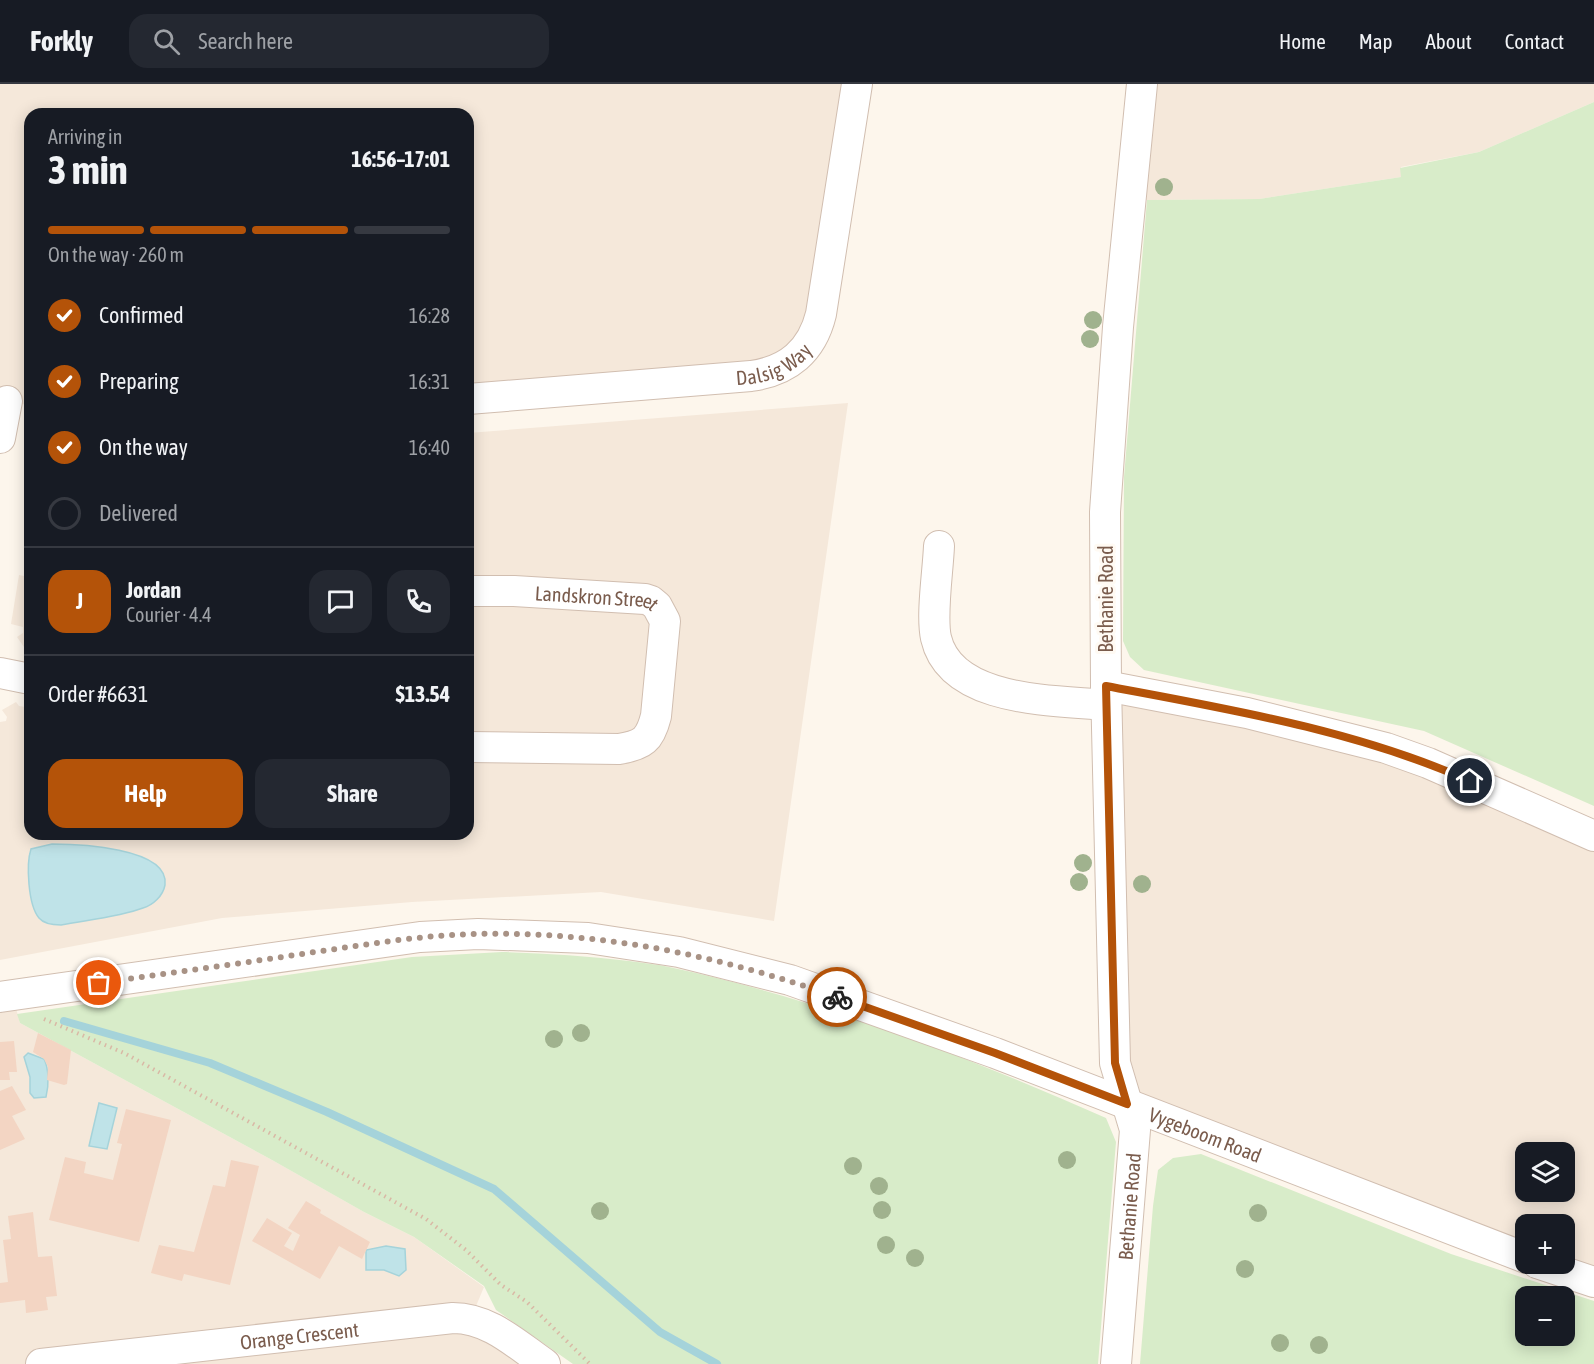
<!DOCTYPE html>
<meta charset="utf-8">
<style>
:root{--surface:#171b24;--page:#242831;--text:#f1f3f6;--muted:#9ea1a6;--line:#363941;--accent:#b45309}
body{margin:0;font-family:"Asap Condensed",sans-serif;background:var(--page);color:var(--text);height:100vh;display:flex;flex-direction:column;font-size:22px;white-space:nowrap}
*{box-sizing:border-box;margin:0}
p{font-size:20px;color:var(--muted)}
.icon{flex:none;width:33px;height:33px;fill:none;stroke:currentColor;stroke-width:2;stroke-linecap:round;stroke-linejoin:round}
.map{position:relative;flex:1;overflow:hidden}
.panel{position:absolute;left:24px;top:24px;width:450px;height:732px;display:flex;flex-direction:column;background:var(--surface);border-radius:18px;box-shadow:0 3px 15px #0003}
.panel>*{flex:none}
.fabs{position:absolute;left:1515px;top:1058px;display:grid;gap:12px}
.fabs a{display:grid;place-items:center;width:60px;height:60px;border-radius:12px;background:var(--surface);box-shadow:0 3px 15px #0003;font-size:30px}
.pin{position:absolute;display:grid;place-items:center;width:51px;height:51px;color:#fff;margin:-26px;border:3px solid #fff;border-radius:50%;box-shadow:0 2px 6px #0007}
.courier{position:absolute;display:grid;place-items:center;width:60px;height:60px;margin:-30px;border:4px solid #b45309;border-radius:50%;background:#fff;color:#222;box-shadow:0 2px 8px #0007}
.overview em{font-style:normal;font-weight:700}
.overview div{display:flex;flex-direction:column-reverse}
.overview{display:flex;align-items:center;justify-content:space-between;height:102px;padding:0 24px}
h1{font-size:39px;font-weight:700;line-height:45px}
.bar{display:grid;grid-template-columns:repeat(4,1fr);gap:9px 6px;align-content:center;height:72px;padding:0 24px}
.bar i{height:8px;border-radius:4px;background:var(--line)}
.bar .active{background:var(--accent)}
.bar p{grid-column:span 4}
.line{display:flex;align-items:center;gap:15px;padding:0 24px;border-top:2px solid var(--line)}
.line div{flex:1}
.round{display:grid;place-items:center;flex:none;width:63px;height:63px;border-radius:18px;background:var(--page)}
ol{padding:0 24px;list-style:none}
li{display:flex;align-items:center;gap:18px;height:66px}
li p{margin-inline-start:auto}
li .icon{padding:6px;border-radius:50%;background:var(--accent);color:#fff;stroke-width:4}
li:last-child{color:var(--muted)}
li i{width:33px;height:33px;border:3px solid var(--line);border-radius:50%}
.primary-button{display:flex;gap:12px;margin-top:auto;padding:12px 24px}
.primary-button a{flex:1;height:69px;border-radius:18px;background:var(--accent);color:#fff;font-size:24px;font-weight:700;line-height:69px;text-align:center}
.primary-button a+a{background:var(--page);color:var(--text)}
header{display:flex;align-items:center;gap:36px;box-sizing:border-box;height:84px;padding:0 30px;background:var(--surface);border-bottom:2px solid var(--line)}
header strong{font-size:28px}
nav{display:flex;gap:33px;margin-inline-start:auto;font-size:21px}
.search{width:420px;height:54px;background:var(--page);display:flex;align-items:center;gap:15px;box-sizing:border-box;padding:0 21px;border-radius:18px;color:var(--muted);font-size:22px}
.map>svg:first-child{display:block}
</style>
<header>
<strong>Forkly</strong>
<div class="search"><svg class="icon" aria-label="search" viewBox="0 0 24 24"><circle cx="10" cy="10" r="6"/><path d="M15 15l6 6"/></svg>Search here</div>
<nav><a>Home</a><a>Map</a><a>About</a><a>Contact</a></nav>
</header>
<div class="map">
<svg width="1594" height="1280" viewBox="0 0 1594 1280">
<rect width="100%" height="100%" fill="#fdf6ec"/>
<!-- residential -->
<g fill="#f5e8da" fill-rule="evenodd">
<polygon points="0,0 855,0 820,230 796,273 468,313 468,30 30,30 30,322 0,314"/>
<polygon points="1139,0 1594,0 1594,18 1479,68 1401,83 1401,93 1259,115 1147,116 1128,112"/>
<polygon points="848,319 774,837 601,808 412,818 222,834 0,876 0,638 6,637 7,633 2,626 16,618 19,622 26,623 30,620 30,750 468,750 468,349"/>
<polygon points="30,455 30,564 26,566 17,553 23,549 23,543 11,540 19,491 24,492"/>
<path d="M1103 598 1248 627 1594 748V1194L1564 1179V1140H1526L1525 1170 1121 1016ZM1526 1068H1564V1107H1526Z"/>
<polygon points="13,913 20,939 272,1076 364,1128 414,1153 484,1203 471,1234 549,1280 0,1280 0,915"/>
</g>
<!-- green -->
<g fill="#d8ecc9" fill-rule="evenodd">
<polygon points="1594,18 1594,722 1424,647 1144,586 1130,573 1123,557 1124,393 1147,116 1259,115 1401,93 1400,84 1479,68"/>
<path d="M502 868C545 869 586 872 629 877 642 879 656 880 669 883 820 915 965 972 1106 1034L1116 1058 1098 1280H573L496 1226 484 1202 414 1153 364 1128 272 1076 20 939 17 930 412 873Z"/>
<path d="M1201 1070 1451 1170 1594 1217V1280H1140L1153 1122 1158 1086 1173 1074ZM1526 1212H1564V1251H1526Z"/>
</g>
<!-- water -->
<g fill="#bfe3e8" stroke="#a5d3da" stroke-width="1.5">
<path d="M52 760C75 760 170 763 165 801 163 812 153 821 143 824 119 833 87 836 61 841 54 841 44 840 39 834 28 821 26 780 31 765Z"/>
<path d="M28 969 44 975C49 985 49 1001 46 1013L34 1014 30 1009V993L24 973Z"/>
<polygon points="99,1019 117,1024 107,1065 89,1062"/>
<polygon points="386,1162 405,1165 406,1186 399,1192 384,1186 366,1186 366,1166"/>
</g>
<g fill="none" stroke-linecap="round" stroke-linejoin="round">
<!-- stream -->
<polyline stroke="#a5d3da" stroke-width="8" points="64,937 210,979 327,1028 494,1105 660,1248 717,1280"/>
</g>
<!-- building -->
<g fill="#f3d5c3">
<polygon points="38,949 71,966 67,1000 64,1001 47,996 48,983 44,975 33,968"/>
<polygon points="14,957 17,988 9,988 10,996 0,996 0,958"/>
<polygon points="12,1002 26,1026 12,1032 25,1055 0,1066 0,1007"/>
<polygon points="126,1025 171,1036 139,1158 49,1136 65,1073 86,1078 84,1089 113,1096 122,1060 117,1059"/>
<polygon points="231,1076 259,1082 230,1201 184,1190 182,1197 151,1189 159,1161 194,1168 213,1101 225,1103"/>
<polygon points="306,1117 321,1126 320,1129 370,1158 362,1175 339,1162 320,1195 252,1157 267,1134 292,1149 284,1162 293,1167 300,1151 288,1144"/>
<polygon points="33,1128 38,1173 52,1172 57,1212 46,1213 48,1226 26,1229 25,1216 0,1219 0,1199 8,1198 3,1156 11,1155 8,1132"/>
</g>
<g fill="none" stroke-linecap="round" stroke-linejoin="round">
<defs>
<g id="minor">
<path id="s1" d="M468 315 751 292C788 287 812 267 821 230L857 0"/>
<polyline points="0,354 7,317"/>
<path d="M939 462C938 487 931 531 936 554 951 619 1055 616 1106 621"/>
<path id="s2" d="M468 507H514L645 515 651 517 657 522 665 537 656 632C650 656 643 661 619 665L468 663"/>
<polyline points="0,589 30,595"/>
<polyline points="1106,602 1247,629 1386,664 1428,679 1594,752"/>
<path id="s3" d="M0 913 420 853 478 850 588 854 679 868 790 896 995 969 1526 1174"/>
<polyline points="1537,1179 1594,1198"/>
<path id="s4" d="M41 1280 453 1234C489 1234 516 1260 545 1280"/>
<path id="s5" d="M1116 1280 1135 1046 1115 979 1106 602 1105 428 1118 243 1142 0"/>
</g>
</defs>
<!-- minor casing -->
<use href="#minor" stroke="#d1beb0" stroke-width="32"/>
<!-- path -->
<polyline stroke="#d9b8a5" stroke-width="4" stroke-dasharray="1.5 4.5" stroke-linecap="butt" points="44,935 124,969 426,1135 466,1166 501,1201 527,1218 590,1280"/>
<!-- minor -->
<use href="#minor" stroke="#fff" stroke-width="30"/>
</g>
<!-- trees -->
<g fill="#a0b28e">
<circle cx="1164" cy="103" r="9"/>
<circle cx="1093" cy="236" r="9"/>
<circle cx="1090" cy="255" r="9"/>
<circle cx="1083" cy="779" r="9"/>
<circle cx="1079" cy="798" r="9"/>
<circle cx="1142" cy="800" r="9"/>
<circle cx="581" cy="949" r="9"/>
<circle cx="554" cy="955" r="9"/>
<circle cx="1067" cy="1076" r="9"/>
<circle cx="853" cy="1082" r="9"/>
<circle cx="879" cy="1102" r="9"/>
<circle cx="882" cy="1126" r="9"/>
<circle cx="600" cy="1127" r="9"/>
<circle cx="1258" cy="1129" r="9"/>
<circle cx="886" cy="1161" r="9"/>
<circle cx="915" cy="1174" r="9"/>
<circle cx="1245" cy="1185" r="9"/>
<circle cx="1280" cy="1259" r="9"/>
<circle cx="1319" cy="1261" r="9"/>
</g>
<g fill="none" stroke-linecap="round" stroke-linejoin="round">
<!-- done -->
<path stroke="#a89285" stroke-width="6" stroke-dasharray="0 10.8" d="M99 899C171 889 243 879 315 868 369 860 423 851 477 850 601 847 721 872 837 913"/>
<!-- route -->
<path stroke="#b45309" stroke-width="8" d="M837 913 995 969 1127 1020 1115 979 1106 602C1228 625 1355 646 1470 697"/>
</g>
<g text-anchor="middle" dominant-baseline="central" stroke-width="6" stroke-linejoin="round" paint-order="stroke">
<!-- street labels -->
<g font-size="20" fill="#7a5c4d" stroke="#fffaf3">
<text stroke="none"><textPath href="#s1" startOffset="309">Dalsig Way</textPath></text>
<text transform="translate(1105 515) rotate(-90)">Bethanie Road</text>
<text stroke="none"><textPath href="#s2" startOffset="129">Landskron Street</textPath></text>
<text stroke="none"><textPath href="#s3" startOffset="1242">Vygeboom Road</textPath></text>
<text stroke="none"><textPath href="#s5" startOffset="158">Bethanie Road</textPath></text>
<text stroke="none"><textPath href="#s4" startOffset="260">Orange Crescent</textPath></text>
</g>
</g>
</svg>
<div class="fabs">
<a><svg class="icon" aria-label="layers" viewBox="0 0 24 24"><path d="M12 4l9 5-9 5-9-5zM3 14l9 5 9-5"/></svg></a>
<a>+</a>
<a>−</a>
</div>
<div class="pin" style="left:99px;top:899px;background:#ea580c"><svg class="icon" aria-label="bag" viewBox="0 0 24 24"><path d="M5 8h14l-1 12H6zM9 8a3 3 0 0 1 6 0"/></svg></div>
<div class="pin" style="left:1470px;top:697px;background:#1f2937"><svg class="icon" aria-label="home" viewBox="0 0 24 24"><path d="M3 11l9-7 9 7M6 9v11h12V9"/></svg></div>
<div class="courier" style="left:837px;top:913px"><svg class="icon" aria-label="bike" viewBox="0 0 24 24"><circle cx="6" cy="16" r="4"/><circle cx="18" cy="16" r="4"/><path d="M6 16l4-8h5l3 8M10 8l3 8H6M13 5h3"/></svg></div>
<section class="panel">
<div class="overview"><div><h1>3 min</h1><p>Arriving in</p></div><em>16:56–17:01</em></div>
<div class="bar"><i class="active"></i><i class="active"></i><i class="active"></i><i></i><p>On the way · 260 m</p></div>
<ol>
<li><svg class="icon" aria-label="check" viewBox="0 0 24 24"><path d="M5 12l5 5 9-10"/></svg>Confirmed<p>16:28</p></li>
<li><svg class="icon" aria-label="check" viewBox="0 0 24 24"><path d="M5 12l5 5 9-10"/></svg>Preparing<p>16:31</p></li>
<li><svg class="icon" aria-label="check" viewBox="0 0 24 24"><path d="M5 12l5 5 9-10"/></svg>On the way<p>16:40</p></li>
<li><i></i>Delivered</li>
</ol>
<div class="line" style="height:108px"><b class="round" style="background:var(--accent);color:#fff">J</b><div><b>Jordan</b><p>Courier · 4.4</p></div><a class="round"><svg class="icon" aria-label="chat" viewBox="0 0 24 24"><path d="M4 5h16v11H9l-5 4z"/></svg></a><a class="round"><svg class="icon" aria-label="phone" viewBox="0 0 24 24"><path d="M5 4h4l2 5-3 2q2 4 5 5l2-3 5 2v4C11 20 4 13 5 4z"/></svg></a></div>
<div class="line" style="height:78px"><div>Order #6631</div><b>$13.54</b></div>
<div class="primary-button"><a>Help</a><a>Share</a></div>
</section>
</div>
